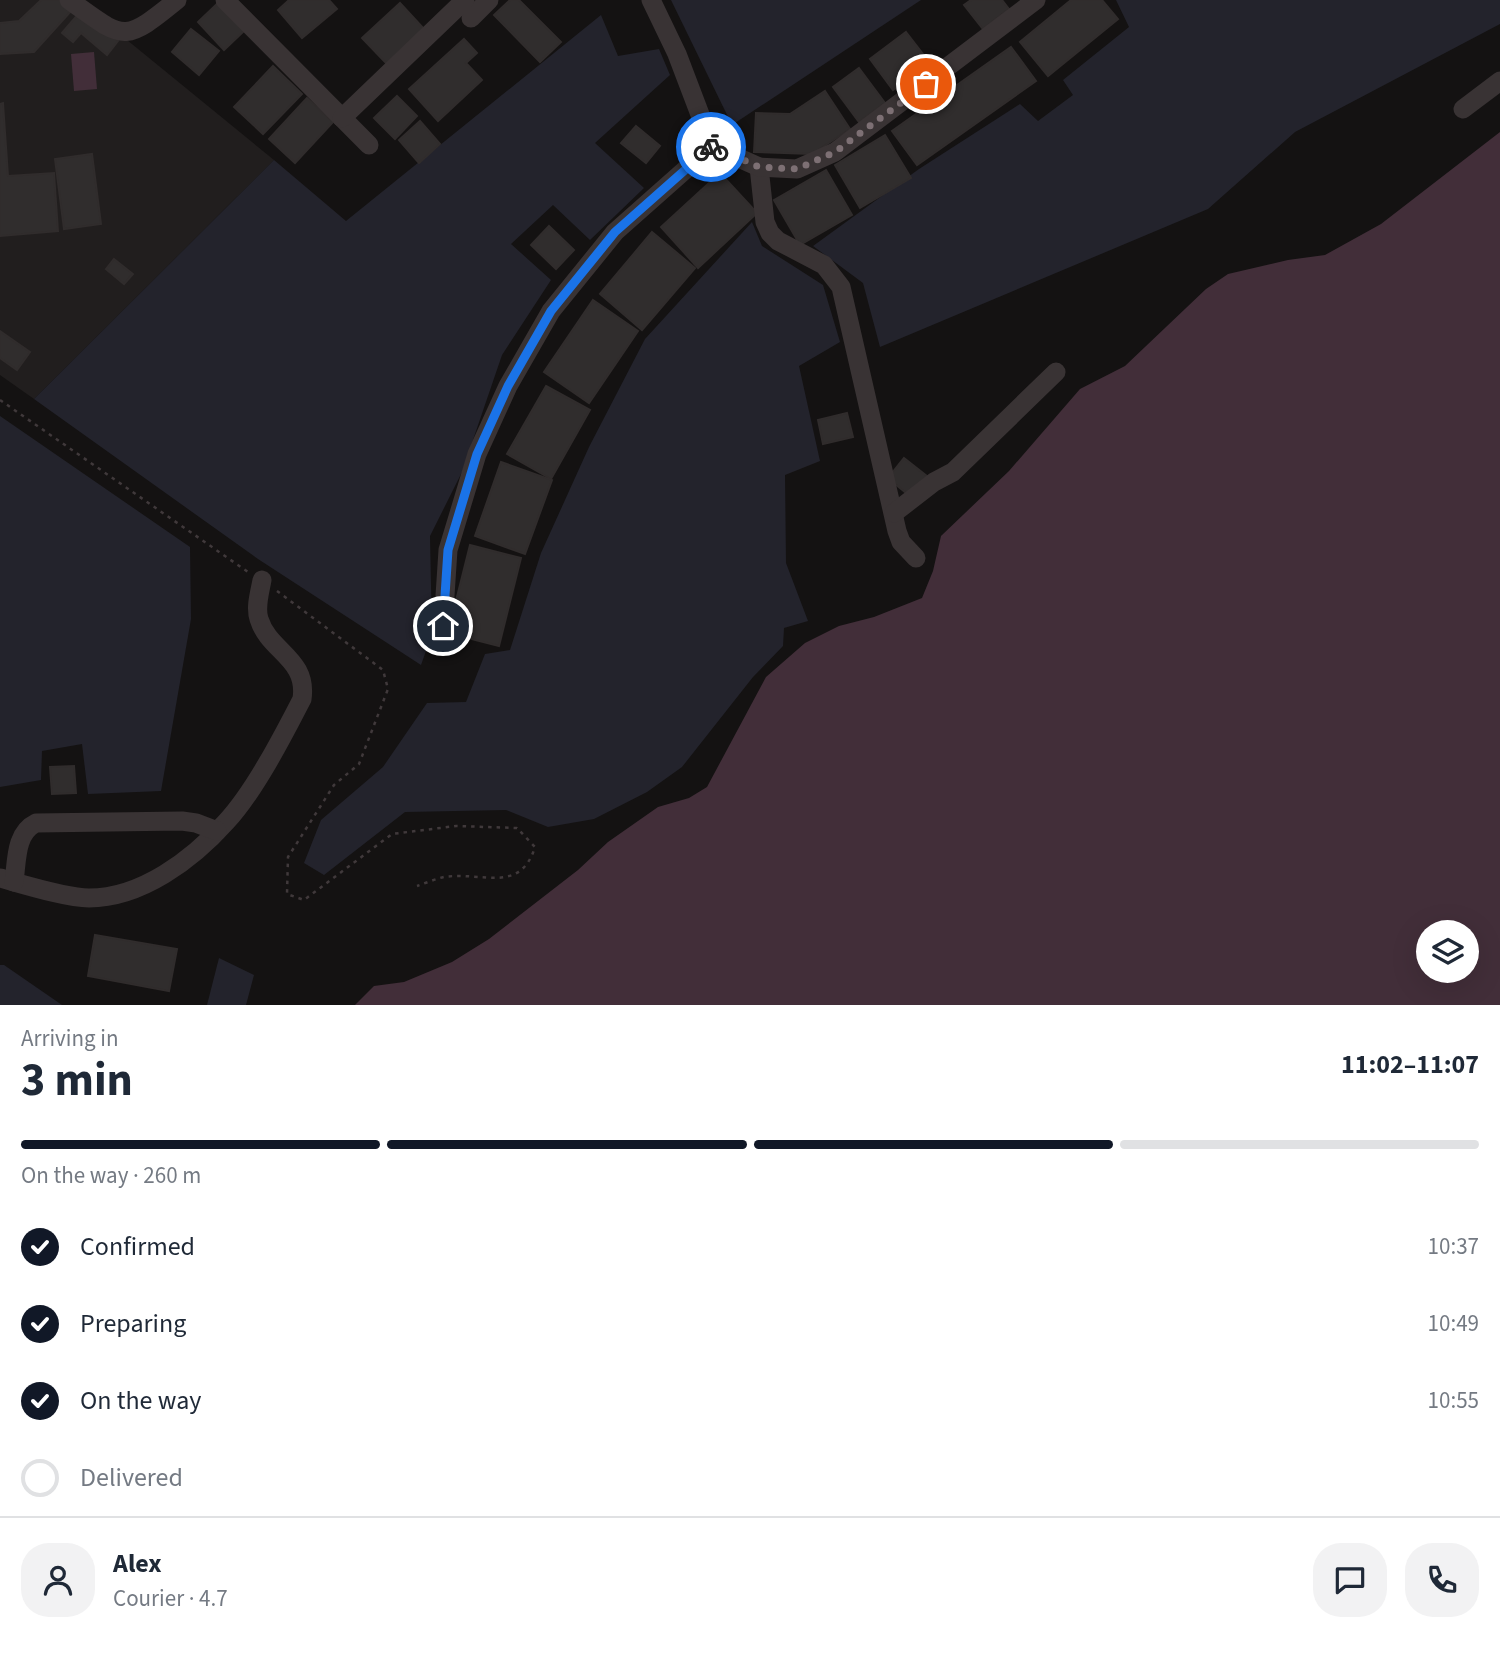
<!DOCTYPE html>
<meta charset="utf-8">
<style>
:root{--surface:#fff;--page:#f2f2f3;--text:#1f2937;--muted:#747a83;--line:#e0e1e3;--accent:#111827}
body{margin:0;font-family:"Source Sans 3",sans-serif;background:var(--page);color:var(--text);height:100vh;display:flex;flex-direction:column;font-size:26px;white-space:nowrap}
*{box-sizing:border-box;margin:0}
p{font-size:23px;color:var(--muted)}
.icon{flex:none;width:38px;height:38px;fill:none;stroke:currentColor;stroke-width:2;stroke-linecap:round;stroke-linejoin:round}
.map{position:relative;height:1005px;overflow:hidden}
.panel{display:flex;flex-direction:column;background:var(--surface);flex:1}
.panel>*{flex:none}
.fabs{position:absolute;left:1416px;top:920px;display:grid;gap:14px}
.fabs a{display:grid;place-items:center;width:63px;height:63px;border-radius:50%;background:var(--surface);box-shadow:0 7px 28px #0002;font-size:35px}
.pin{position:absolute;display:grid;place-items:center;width:60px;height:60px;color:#fff;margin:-30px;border:4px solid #fff;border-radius:50%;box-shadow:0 2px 7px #0007}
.courier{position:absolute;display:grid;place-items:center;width:70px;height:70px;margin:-35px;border:5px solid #1a73e8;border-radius:50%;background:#fff;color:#222;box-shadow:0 2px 9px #0007}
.summary em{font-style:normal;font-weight:700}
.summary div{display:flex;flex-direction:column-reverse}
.summary{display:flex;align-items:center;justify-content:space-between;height:119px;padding:0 21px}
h1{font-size:46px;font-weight:700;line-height:52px}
.bar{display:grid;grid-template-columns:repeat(4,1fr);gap:10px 7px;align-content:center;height:84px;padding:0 21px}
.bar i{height:9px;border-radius:5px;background:var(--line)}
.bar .selected{background:var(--accent)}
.bar p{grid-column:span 4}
.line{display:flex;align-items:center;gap:18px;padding:0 21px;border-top:2px solid var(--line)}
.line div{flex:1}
.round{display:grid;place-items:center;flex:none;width:74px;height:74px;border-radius:28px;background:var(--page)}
ol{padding:0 21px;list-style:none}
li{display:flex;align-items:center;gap:21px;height:77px}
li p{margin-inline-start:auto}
li .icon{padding:7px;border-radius:50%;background:var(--accent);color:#fff;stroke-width:4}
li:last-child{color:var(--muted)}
li i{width:38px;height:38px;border:4px solid var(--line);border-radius:50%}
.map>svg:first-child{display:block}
</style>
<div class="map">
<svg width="1500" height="1005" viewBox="0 0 1500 1005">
<rect width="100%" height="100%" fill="#141212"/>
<!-- built -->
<polygon fill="#211e1e" points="0,0 73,0 105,22 274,160 34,399 0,375"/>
<!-- green -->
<g fill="#23232c">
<polygon points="671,0 921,0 732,125"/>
<polygon points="1116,0 1500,0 1500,24 1295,132 1208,209 880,347 863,283 813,246 919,169 1020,104 1038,121 1073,95 1063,80 1129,27"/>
<polygon points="601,15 618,56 659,49 670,75 595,143 644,188 590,240 553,205 511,244 551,280 502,355 462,472 430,536 432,634 421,665 258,559 34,399 274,160 346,221"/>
<polygon points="752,222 762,246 823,285 840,342 799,366 820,461 785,475 786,563 808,621 784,628 783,646 753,677 682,767 647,792 594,819 548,827 506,810 405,812 324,875 304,863 321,820 383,767 427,703 466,702 485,654 510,650 541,553 589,447 645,339"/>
<polygon points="0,416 190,547 191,619 161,791 88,794 82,744 42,751 41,780 0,787"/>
<polygon points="219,958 254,975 246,1005 207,1005"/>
<polygon points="0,965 4,965 62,1005 0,1005"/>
</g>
<!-- water -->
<g fill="#422e39" fill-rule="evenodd">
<polygon points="94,52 97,89 74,91 71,54"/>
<path d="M1500 132V1005H355L374 986 404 982 452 962 489 939 578 870 608 842 658 807 689 798 707 787 766 677 805 643 839 626 874 617 922 598 933 571 941 536 1009 471 1080 389 1125 366 1206 289 1228 274 1288 260 1325 255 1381 224ZM1428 933H1466V971H1428Z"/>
</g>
<!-- building -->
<g fill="#302d2d" stroke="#302c2c" stroke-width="2">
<polygon points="41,0 62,0 72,10 34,52 0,54 0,23 19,21"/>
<polygon points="289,0 329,0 337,9 302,38 278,10"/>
<polygon points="510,0 519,0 561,42 540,62 494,15"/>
<polygon points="971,0 1002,0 1009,9 983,29 964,5"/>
<polygon points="1071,0 1102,0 1118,19 1048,76 1020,42"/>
<polygon points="218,3 244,31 224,50 198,22"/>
<polygon points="400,3 424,29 387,64 362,38"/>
<polygon points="81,11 118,41 107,55 81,33 73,42 62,33"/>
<polygon points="191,29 219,51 199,75 172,52"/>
<polygon points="906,32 930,63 893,90 870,59"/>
<polygon points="464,39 477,53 466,63 482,80 438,121 409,89"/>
<polygon points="1011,47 1036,81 917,165 892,131"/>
<polygon points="273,66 302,94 263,134 234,107"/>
<polygon points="859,68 885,103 859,122 833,87"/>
<polygon points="825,91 850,129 812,154 754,152 756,113 790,114"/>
<polygon points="397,96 417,116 395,139 374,118"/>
<polygon points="307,98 333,122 295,163 269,139"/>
<polygon points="3,103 8,176 54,173 58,231 0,236 0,104"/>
<polygon points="420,121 440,144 419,163 399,140"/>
<polygon points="636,126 660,146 646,163 621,143"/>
<polygon points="885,135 911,178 860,208 835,165"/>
<polygon points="92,154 101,224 64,229 55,159"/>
<polygon points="826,170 852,215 800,245 774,200"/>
<polygon points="720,173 757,213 698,268 661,227"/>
<polygon points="549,226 574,250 556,269 531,245"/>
<polygon points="652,232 695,268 642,330 600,294"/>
<polygon points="114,259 133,274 124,284 106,269"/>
<polygon points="593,300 638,331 589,403 544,372"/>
<polygon points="0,331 30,352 17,370 0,358"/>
<polygon points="546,386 590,410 551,479 507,454"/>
<polygon points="847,413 853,437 823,444 818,420"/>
<polygon points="904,458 928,477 911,497 888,478"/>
<polygon points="501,462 552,480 525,554 475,536"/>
<polygon points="470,545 521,558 499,646 448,633"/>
<polygon points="74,766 76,793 52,794 50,767"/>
<polygon points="95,935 177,949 169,991 88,976"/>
</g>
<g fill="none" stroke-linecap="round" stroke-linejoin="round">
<!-- path -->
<g stroke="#40393b" stroke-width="2.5" stroke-dasharray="3.5 5" stroke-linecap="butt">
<polyline points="0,400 248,572"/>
<path d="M277 591 383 670 388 689 359 764 334 785 288 857 287 894 304 900 392 834 456 826 517 828 535 847C520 895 481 871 444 877 435 879 426 883 417 886"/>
</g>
<!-- minor -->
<g stroke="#393334" stroke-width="19">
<path d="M69 0C124 39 122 45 177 0"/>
<polyline points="225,0 369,145"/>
<polyline points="651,0 677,54 712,146"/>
<polyline points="471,18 489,0"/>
<polyline points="1463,109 1500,81"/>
<polyline points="342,118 465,0"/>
<polyline points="759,167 765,222 770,233 778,241 824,265 841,287 897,531 901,542 916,558"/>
<polyline points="894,513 934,482 953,472 1056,372"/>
<polyline points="443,626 448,550 477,454 508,386 551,311 615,232 712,146 759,167 797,169 835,152 1036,0"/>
<path d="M0 878C22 884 67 898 89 898 141 898 192 860 226 822 254 792 283 736 302 699 308 658 269 652 259 619 255 607 260 592 262 580"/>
<path d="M14 882C17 861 15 833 36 823L182 821 196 823 217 831"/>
</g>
</g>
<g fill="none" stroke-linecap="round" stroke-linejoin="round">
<!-- done -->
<polyline stroke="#7d7074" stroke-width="7" stroke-dasharray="0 12.6" points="711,147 712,146 759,167 797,169 835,152 926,84"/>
<!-- route -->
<polyline stroke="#1a73e8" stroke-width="9" points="443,626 448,550 477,454 508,386 551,311 615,232 711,147"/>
</g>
</svg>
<div class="fabs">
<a><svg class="icon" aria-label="layers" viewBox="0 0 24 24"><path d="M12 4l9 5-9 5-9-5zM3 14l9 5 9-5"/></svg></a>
</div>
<div class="pin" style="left:926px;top:84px;background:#ea580c"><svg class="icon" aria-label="bag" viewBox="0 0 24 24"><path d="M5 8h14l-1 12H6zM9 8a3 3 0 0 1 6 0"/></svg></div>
<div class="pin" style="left:443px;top:626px;background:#1f2937"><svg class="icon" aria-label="home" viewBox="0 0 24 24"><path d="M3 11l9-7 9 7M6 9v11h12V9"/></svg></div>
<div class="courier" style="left:711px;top:147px"><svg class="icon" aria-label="bike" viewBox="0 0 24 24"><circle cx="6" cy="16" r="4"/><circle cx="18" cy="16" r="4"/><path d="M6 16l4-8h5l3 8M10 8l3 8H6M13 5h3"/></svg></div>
</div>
<section class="panel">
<div class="summary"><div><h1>3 min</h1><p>Arriving in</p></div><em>11:02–11:07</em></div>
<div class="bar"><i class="selected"></i><i class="selected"></i><i class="selected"></i><i></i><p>On the way · 260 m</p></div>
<ol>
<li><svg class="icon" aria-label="check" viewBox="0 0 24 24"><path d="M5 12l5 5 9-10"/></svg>Confirmed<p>10:37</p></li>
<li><svg class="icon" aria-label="check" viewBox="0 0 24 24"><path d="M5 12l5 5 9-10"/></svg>Preparing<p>10:49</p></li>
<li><svg class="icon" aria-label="check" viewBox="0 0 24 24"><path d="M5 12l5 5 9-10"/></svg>On the way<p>10:55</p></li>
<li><i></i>Delivered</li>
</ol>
<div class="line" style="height:126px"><a class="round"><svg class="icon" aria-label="person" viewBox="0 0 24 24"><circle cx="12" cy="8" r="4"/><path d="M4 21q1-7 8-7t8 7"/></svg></a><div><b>Alex</b><p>Courier · 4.7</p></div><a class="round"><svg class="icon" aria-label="chat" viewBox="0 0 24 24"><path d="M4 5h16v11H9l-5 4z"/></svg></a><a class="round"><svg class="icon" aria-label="phone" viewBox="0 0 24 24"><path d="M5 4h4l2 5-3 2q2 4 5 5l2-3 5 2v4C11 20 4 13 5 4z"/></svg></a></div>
</section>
